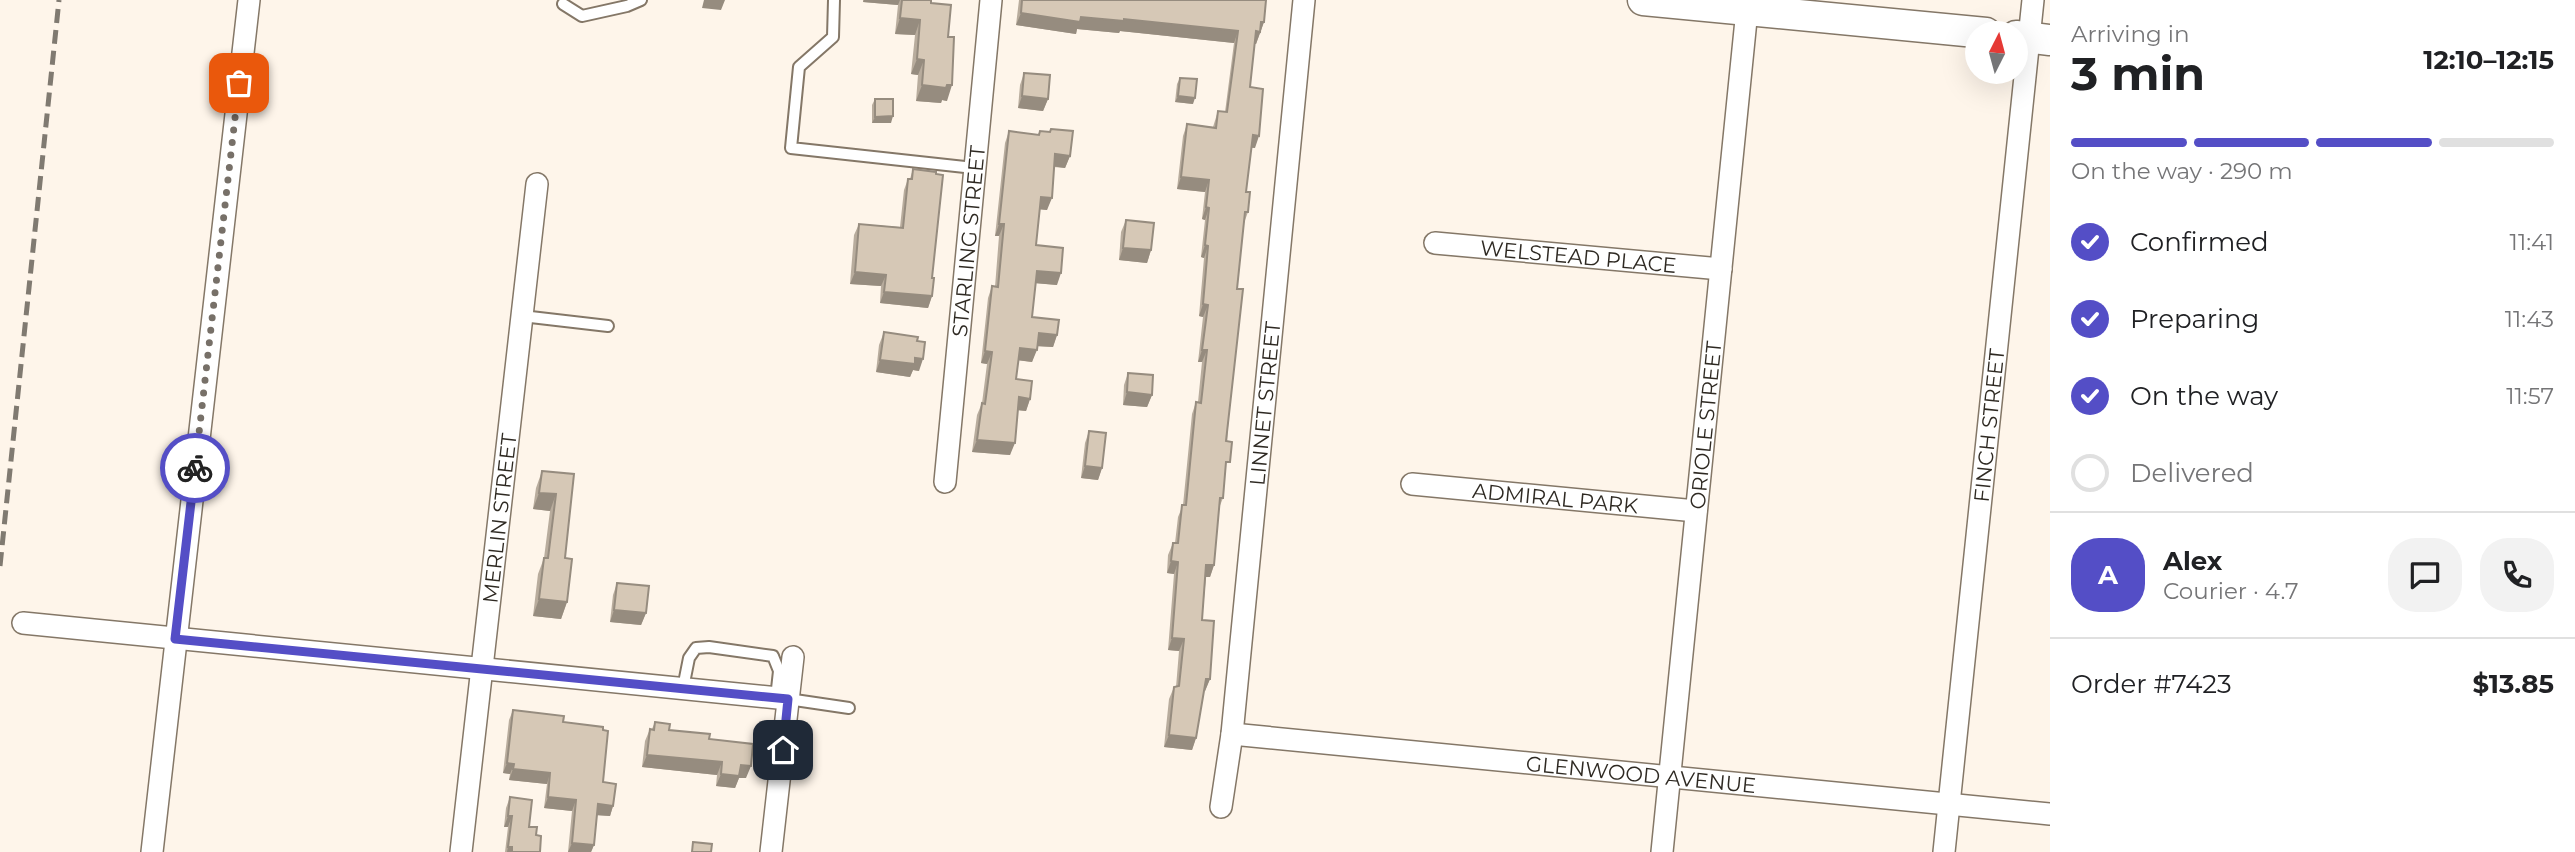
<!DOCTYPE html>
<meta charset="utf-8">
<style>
:root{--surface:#fff;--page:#f2f2f2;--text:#202124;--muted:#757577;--line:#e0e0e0;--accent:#544ec6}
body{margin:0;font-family:Montserrat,sans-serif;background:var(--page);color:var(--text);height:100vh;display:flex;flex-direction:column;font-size:26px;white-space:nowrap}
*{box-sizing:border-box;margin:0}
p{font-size:23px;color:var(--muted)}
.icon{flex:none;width:38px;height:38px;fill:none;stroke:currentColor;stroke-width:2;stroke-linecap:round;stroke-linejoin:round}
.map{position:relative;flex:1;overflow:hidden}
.side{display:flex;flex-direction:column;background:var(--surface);width:525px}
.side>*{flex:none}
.needle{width:46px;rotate:6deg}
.tools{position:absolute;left:1965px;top:21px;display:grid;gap:14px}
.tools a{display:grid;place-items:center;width:63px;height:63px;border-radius:50%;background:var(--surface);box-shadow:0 7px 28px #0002;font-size:35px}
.pin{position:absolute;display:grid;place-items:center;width:60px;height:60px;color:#fff;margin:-30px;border-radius:14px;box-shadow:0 4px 10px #0006}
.courier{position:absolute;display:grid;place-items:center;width:70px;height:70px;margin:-35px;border:5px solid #544ec6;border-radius:50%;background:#fff;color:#222;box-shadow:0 2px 9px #0007}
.overview em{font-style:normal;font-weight:700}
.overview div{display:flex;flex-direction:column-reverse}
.overview{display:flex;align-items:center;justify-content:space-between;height:119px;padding:0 21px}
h1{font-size:46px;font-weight:700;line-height:52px}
.bar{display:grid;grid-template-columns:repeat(4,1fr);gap:10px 7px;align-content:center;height:84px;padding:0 21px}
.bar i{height:9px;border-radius:5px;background:var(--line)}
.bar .selected{background:var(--accent)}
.bar p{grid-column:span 4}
.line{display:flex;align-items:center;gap:18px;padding:0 21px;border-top:2px solid var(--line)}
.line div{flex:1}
.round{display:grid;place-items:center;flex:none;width:74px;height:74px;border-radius:28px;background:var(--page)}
ol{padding:0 21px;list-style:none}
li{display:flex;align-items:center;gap:21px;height:77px}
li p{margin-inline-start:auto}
li .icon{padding:7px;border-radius:50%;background:var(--accent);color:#fff;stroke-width:4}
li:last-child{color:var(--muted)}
li i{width:38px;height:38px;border:4px solid var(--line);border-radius:50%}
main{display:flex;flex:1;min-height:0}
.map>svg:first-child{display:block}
</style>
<main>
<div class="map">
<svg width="2050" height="852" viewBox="0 0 2050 852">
<rect width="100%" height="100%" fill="#fef5ea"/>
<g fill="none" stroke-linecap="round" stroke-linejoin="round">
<defs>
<g id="service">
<polyline points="834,0 833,37 799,67 791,148 974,168"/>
<polyline points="563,4 582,16 627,6 641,0"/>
<polyline points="522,316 608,326"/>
<polyline points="683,688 689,658 696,648 709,647 773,656 779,671 776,698"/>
<polyline points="788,699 849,708"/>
</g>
<g id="minor">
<path id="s1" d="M1435 243 1721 269"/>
<path id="s2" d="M945 482 991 0"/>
<path id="s3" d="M1412 484 1696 511"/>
<polyline points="23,623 788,699"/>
<path id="s4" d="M1232 734 2050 814"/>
<path id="s5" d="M1221 807 1232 734 1304 0"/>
<polyline points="152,852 249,0"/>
<path id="s6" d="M461 852 537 184"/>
<polyline points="771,852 793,657"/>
<path id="s7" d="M1662 852 1748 0"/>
<path id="s8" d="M1944 852 2033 0"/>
</g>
<g id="secondary">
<polyline points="1643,0 1986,33"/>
<polyline points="2016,36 2050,40"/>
</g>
</defs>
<!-- service casing -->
<use href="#service" stroke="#847767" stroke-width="14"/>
<!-- minor casing -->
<use href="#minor" stroke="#847767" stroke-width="24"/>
<!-- secondary casing -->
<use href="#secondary" stroke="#847767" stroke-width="33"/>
<!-- service -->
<use href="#service" stroke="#fff" stroke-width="10"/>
<!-- minor -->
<use href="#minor" stroke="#fff" stroke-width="21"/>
<!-- secondary -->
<use href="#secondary" stroke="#fff" stroke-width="30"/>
<!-- rail -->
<polyline stroke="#807a71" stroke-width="5" stroke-dasharray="14 7" stroke-linecap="butt" points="0,566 59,0"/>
</g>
<!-- wall -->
<g fill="#b8ac9d">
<polygon points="863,0 931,0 931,3 948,37 947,101 942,100 941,103 916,101 918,75 911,74 915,35 895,34 898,5 863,2"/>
<polygon points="1019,0 1266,0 1264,22 1256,44 1254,44 1250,87 1255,148 1251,148 1246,192 1248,212 1244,223 1237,289 1225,474 1223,498 1219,508 1214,565 1210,577 1206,577 1202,620 1210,679 1205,691 1204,691 1196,738 1192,750 1164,747 1169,699 1174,687 1176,687 1179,651 1168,650 1174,574 1167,573 1168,555 1173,543 1175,543 1178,517 1183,505 1192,414 1196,402 1198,402 1202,362 1198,362 1203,317 1199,316 1204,258 1201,257 1205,220 1202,219 1205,192 1177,189 1183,136 1187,124 1213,127 1218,111 1225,112 1234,43 1120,31 1119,33 1077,29 1076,34 1016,25"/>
<polygon points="1024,73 1048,99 1043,111 1018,108 1020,85"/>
<polygon points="1180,78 1193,104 1175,102 1177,84"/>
<polygon points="875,99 891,123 872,123 872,105"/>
<polygon points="1051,129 1070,156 1065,168 1054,167 1047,210 1039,209 1036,245 1057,285 1036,283 1032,317 1057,335 1053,347 1037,346 1032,362 1018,360 1016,379 1030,399 1026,411 1018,410 1010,455 972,452 977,415 982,403 987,364 981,363 988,298 992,286 995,287 999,236 995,236 1005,143 1009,131 1038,135 1040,131 1050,132"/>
<polygon points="913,169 932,278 932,296 928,308 880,303 881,286 850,284 854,235 859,224 900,227 904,190 908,179 910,179"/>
<polygon points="1126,220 1151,250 1147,263 1119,260 1121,232"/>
<polygon points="884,332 919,371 913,370 910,377 876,372 879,345"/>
<polygon points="1128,373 1152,395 1147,407 1123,405 1124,385"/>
<polygon points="1089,431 1102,468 1098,480 1081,478 1085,443"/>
<polygon points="542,471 574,474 565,558 567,602 561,619 533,616 538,574 544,558 550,511 533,509 536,488"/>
<polygon points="617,583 646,613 641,625 610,622 613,595"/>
<polygon points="513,710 563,722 603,782 613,806 610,816 597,815 594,845 591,852 568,852 572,811 544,808 547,784 509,780 510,774 503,773 509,720"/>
<polygon points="655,722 669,730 709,739 746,778 739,778 735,788 716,786 717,775 642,767 645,741 650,729 652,729"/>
<polygon points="510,797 529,827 536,835 540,852 505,852 508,827 504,827 506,808"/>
</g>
<!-- shaded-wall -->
<g fill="#968c7f">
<polygon points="704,0 725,0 721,10 702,8"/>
<polygon points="864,0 900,0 898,5 863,2"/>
<polygon points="1021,13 1124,19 1238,31 1234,43 1120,31 1119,33 1077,29 1076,34 1016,25"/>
<polygon points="900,18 920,20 915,35 895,34"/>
<polygon points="1261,22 1264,22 1256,44 1251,43 1256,31"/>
<polygon points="917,59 924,60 918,75 911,74"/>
<polygon points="922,85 952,85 947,101 942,100 941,103 916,101"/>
<polygon points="1022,96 1048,99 1043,111 1018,108"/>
<polygon points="1178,96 1195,98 1193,104 1175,102"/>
<polygon points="893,116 891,123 872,123 875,117"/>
<polygon points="1253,135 1259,136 1255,148 1249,147"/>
<polygon points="1055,154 1070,156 1065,168 1051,166"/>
<polygon points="1181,177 1209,180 1205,192 1177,189"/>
<polygon points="1041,197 1052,198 1047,210 1036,209"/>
<polygon points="1206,207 1209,208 1205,220 1202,219"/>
<polygon points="999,224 1004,224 999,236 995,236"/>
<polygon points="1205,245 1208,246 1204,258 1201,257"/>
<polygon points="1123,248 1151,250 1147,263 1119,260"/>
<polygon points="1037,271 1061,273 1057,285 1033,283"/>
<polygon points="855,272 886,275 881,286 850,284"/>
<polygon points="884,292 932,296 928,308 880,303"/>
<polygon points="1203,304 1208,305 1203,317 1199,316"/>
<polygon points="1039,333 1057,335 1053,347 1035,346"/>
<polygon points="1020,348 1037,350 1032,362 1015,360"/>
<polygon points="1202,350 1207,350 1202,362 1198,362"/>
<polygon points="985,351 992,352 987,364 981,363"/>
<polygon points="915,358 923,359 919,371 913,370 910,377 876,372 880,360"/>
<polygon points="1127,392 1152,395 1147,407 1123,405"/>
<polygon points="1019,397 1030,399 1026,411 1015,410"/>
<polygon points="977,440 1015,443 1010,455 972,452"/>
<polygon points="1085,466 1102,468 1098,480 1081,478"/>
<polygon points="539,493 556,494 550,511 533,509"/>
<polygon points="1171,561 1178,562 1174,574 1167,573"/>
<polygon points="1206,565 1214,565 1210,577 1202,577"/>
<polygon points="539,599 567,602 561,619 533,616"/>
<polygon points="614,610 646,613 641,625 610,622"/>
<polygon points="1172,638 1184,639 1179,651 1168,650"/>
<polygon points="1206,679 1210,679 1205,691 1201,691"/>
<polygon points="1169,735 1196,738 1192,750 1164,747"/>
<polygon points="647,755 722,762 717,775 642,767"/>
<polygon points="507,763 514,764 510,774 503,773"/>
<polygon points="741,765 751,766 746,778 739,778 735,788 716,786 721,774"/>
<polygon points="513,769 550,773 547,784 509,780"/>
<polygon points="548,797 576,800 572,811 544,808"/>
<polygon points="598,804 613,806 610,816 594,815"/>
<polygon points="508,816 512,816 508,827 504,827"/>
<polygon points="572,843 594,845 591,852 568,852"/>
<polygon points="508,847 512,847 511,852 507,852"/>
</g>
<!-- building -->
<g fill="#d6c8b6" stroke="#968c7f" stroke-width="2">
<polygon points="902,0 931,0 931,3 951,5 948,37 954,37 952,85 947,85 946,88 922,85 924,60 917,59 920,20 900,18"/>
<polygon points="1022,0 1266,0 1264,22 1261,22 1260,32 1256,31 1250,87 1263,89 1259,136 1253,135 1246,192 1250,192 1248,212 1245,212 1237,289 1243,289 1226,441 1232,442 1230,462 1226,462 1223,498 1220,498 1214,565 1206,565 1202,620 1214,621 1210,679 1206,679 1196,738 1169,735 1174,687 1179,686 1184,639 1172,638 1178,562 1171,561 1173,543 1178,543 1182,505 1186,505 1196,402 1201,403 1207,350 1202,350 1208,305 1203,304 1208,246 1205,245 1209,208 1206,207 1209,180 1181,177 1187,124 1216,128 1218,111 1227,112 1238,31 1124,19 1124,21 1081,17 1080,22 1021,13"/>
<polygon points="1024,73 1050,75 1048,99 1022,96"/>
<polygon points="1180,78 1197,79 1195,98 1178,96"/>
<polygon points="875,99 893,99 893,116 875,117"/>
<polygon points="1051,129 1073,131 1070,156 1055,154 1052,198 1041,197 1036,245 1063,248 1061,273 1037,271 1032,317 1059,320 1057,335 1039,333 1037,350 1020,348 1016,379 1032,381 1030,399 1019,397 1015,443 977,440 982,403 985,404 992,352 985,351 992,286 998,287 1004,224 999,224 1009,131 1039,135 1040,131 1050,132"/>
<polygon points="913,169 936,172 936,174 943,175 932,278 934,278 932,296 884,292 886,275 855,272 859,224 903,228 908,179 912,179"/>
<polygon points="1126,220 1154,223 1151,250 1123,248"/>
<polygon points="884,332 918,337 917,341 925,342 923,359 915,358 915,364 880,360"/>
<polygon points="1128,373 1153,375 1152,395 1127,392"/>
<polygon points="1089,431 1106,433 1102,468 1085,466"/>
<polygon points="542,471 574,474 565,558 572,559 567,602 539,599 544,558 548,558 556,494 539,493"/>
<polygon points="617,583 649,586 646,613 614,610"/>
<polygon points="513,710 564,716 563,722 603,727 603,730 608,731 603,782 616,784 613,806 598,804 594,845 572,843 576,800 548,797 550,773 513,769 514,764 507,763"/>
<polygon points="655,722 670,724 669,730 710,734 709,739 753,744 751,766 741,765 739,776 721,774 722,762 647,755 650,729 654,730"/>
<polygon points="510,797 532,800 529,827 537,827 536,835 541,836 540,852 512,852 512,847 508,847 512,816 508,816"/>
<polygon points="693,842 712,844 711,852 692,852"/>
</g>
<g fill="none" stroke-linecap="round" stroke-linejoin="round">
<!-- done -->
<polyline stroke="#777068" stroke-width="7" stroke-dasharray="0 12.6" points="195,468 239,83"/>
<!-- route -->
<polyline stroke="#544ec6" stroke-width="9" points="195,468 175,639 788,699 783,750"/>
</g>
<g text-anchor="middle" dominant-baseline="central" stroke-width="6" stroke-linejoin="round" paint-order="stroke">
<!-- street labels -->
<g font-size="21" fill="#2e2922" stroke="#fff">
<text stroke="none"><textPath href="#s2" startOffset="242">STARLING STREET</textPath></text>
<text stroke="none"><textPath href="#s1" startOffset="144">WELSTEAD PLACE</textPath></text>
<text stroke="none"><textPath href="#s5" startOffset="406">LINNET STREET</textPath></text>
<text stroke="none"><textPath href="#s7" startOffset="429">ORIOLE STREET</textPath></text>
<text stroke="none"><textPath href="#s8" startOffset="429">FINCH STREET</textPath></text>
<text stroke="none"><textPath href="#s3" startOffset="144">ADMIRAL PARK</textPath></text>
<text stroke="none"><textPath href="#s6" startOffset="336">MERLIN STREET</textPath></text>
<text stroke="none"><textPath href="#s4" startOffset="411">GLENWOOD AVENUE</textPath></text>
</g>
</g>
</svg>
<div class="tools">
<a><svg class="needle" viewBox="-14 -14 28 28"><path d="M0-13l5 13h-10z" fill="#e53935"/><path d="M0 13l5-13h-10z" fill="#757577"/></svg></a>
</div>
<div class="pin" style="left:239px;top:83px;background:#ea580c"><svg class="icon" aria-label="bag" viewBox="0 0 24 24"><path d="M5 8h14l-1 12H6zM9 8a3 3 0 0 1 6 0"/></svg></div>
<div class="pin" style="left:783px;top:750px;background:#1f2937"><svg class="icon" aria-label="home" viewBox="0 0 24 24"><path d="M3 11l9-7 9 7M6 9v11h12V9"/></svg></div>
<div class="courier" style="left:195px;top:468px"><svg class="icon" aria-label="bike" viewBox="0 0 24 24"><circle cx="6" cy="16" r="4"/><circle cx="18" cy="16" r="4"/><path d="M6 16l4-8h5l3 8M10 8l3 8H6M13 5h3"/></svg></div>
</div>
<section class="side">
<div class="overview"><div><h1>3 min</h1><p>Arriving in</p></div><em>12:10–12:15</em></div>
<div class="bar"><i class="selected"></i><i class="selected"></i><i class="selected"></i><i></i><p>On the way · 290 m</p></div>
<ol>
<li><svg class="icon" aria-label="check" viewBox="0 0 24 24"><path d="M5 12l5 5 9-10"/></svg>Confirmed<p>11:41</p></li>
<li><svg class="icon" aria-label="check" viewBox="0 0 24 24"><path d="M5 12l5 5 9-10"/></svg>Preparing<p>11:43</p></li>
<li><svg class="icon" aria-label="check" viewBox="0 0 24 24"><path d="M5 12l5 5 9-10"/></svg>On the way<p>11:57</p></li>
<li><i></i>Delivered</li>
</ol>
<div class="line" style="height:126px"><b class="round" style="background:var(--accent);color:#fff">A</b><div><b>Alex</b><p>Courier · 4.7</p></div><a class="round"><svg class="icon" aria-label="chat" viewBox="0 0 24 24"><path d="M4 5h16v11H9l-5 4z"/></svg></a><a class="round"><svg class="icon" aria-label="phone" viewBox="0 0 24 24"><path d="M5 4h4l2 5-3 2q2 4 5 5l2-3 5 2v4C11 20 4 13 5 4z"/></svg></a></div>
<div class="line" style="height:91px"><div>Order #7423</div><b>$13.85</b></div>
</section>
</main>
